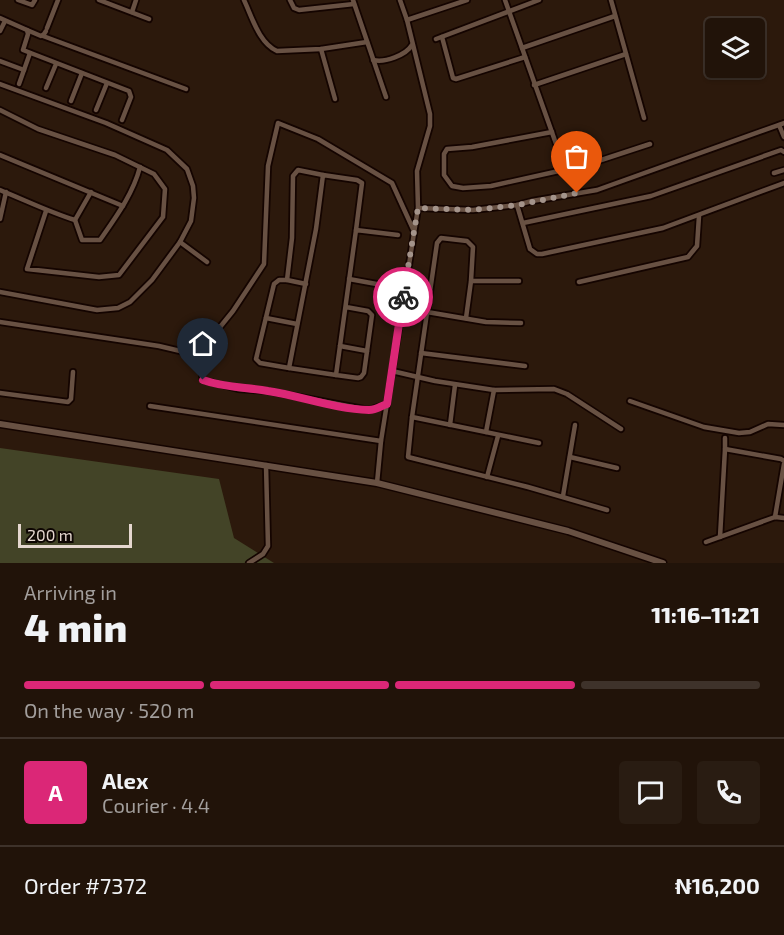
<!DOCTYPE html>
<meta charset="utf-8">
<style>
:root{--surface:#211309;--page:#291c12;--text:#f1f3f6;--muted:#a29e9c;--line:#3e322a;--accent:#db2777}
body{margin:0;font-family:"Exo 2",sans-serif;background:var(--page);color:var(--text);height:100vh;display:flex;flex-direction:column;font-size:22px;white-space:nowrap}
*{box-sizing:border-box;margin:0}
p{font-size:20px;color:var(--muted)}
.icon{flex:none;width:33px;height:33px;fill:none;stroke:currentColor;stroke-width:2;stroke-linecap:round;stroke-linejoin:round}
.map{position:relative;height:563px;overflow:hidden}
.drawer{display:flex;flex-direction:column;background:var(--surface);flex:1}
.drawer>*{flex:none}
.fabs{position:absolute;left:705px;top:18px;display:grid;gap:12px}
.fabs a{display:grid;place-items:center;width:60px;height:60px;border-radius:6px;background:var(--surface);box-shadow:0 2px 4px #0004,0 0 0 2px var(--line);font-size:30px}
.scale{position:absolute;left:18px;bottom:15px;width:114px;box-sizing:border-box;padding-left:6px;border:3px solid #e5d7cf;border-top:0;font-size:16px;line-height:21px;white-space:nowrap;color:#e5d7cf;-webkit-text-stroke:4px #0e0603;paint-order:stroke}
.pin{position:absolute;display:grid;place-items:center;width:51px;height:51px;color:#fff;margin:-62px -26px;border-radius:50% 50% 50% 0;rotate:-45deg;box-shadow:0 0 6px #0007}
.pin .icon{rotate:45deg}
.courier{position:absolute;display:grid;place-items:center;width:60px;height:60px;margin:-30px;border:4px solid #db2777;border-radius:50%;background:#fff;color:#222;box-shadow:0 2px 8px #0007}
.head em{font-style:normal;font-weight:800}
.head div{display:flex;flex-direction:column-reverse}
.head{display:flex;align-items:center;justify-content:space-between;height:102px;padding:0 24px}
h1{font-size:39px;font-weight:800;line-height:45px}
.bar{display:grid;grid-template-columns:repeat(4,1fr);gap:9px 6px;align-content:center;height:72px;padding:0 24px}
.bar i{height:8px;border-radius:4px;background:var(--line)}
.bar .selected{background:var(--accent)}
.bar p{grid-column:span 4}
.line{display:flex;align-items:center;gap:15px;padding:0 24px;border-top:2px solid var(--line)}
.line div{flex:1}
.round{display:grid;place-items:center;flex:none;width:63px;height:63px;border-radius:6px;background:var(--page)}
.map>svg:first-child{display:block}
</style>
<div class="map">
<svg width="784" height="563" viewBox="0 0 784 563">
<rect width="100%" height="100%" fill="#2c190c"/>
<!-- green -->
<polygon fill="#434427" points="0,448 219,479 234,538 274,563 0,563"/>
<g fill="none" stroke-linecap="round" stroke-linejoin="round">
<defs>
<g id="street">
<polyline points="18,0 32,5 35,0"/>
<polyline points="99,0 149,19"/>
<path d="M244 0C252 17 259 43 277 51L321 49 367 42"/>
<polyline points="290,0 294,8 299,10 354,4"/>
<polyline points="353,0 386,97"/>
<polyline points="505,0 565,169"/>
<polyline points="611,0 644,118"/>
<polyline points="132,12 136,0"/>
<polyline points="0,18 27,30 28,34 23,50 129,91 131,97 122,120"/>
<polyline points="407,20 467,0"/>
<polyline points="47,28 58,0"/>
<polyline points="27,30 41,36 44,34 46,31"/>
<polyline points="0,31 5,21"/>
<polyline points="43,36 186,89"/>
<polyline points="442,37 453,78 456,79 525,57"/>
<polyline points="436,39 539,0"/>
<polyline points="522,48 615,16"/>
<polyline points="321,49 335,99"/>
<path d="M373 60C385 63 406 55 412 45"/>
<polyline points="0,61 24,70"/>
<polyline points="0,84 106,123 167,150 187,169 193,186 194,198 191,221 180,242 152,280 130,302 118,308 97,310 0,292"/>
<polyline points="19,84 30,53"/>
<polyline points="534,85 626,54"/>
<polyline points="46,88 56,64"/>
<polyline points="71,101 82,73"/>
<polyline points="0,110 38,129 115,155 154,174 165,189 163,217 119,275 99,277 27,269 46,211"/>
<polyline points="96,110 107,83"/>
<polyline points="779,125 784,137"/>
<polyline points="552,132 472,147 447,149 444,154 444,175 452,186 463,188 491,186 586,165 650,144"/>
<polyline points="0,155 123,206"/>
<polyline points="774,173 784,170"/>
<path d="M0 190C25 200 49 212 75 220L82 240H100C116 217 133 194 140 167"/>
<polyline points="517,205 530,249 537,254 542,254 663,228 784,183"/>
<polyline points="418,208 473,210 517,205 532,201 597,190 784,123"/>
<polyline points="0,219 6,192"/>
<polyline points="75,220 91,192"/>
<polyline points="523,223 651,196 781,150 784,152"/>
<polyline points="180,242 207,262"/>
<polyline points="349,279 404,289"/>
<polyline points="287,280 279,280 274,284 256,359 260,363 289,368"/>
<polyline points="471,281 519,281"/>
<polyline points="579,282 688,257 697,246 699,216"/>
<polyline points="306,284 287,280 292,238 293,176 298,170 323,175"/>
<polyline points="346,307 368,311 372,315 364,373 361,377 358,378 336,375 356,230 398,235"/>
<polyline points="427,312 486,322 521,323"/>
<polyline points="266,318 297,324"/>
<polyline points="466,318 471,281 473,247 467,241 441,238 437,243 412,417 408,457 528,487 607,510"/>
<polyline points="0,322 159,346 193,354 202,359 202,376 203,380 238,389 268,391 369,410 387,404"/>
<polyline points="340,346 367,351"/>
<polyline points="421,353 525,366"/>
<polyline points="202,359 216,332 233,311 264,264 268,166 278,123 318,139 392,183 413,229"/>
<polyline points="392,371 435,381 494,390 554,389 567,394 621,429"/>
<polyline points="336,375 289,368 316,229 323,175 357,180 362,183 356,230"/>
<polyline points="0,393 68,402 71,399 73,372"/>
<polyline points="630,401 704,427 739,433 750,432 768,424 784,425"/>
<polyline points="150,406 381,441"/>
<polyline points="412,417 539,443"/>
<polyline points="450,425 455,385"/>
<polyline points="486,432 494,390"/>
<polyline points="725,449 725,438"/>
<polyline points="570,457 617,468"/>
<polyline points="487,477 498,436"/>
<polyline points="377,483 381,441 418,208 417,171 430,126 430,114 407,20 400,0"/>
<polyline points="563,496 575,425"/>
<polyline points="775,517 784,464"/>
<polyline points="720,537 725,449 781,459 784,461"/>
<polyline points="706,542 775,517 784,518"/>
<polyline points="249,563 263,554 268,546 266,465"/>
</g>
<polyline id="secondary" points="0,424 377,483 568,531 663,563"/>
</defs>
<!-- street casing -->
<use href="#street" stroke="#140400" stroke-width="8"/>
<!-- secondary casing -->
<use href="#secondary" stroke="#140400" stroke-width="9"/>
<!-- street -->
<use href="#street" stroke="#685143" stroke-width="4.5"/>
<!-- secondary -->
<use href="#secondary" stroke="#685143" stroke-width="6"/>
</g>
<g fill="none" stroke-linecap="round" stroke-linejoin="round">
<!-- done -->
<polyline stroke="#a4948b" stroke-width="6" stroke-dasharray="0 10.8" points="403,297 418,208 473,210 518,205 577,193"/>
<!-- route -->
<path stroke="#db2777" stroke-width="8" d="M203 380C225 388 246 387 268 391 301 396 335 409 369 410 376 410 381 406 387 404L403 297"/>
</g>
</svg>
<div class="fabs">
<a><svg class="icon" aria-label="layers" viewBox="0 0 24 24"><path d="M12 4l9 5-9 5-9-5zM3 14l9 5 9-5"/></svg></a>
</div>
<div class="scale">200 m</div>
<div class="pin" style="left:577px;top:193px;background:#ea580c"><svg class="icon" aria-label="bag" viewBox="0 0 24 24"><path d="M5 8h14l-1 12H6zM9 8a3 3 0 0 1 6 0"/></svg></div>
<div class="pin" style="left:203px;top:380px;background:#1f2937"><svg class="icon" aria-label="home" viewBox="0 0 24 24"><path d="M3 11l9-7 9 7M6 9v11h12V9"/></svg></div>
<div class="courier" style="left:403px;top:297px"><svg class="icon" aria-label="bike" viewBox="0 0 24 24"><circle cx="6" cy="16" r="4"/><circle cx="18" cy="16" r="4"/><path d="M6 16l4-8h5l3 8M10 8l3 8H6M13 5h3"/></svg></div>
</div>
<section class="drawer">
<div class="head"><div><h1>4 min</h1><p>Arriving in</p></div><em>11:16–11:21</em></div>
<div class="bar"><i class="selected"></i><i class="selected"></i><i class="selected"></i><i></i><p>On the way · 520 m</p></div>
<div class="line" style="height:108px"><b class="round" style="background:var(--accent);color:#fff">A</b><div><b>Alex</b><p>Courier · 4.4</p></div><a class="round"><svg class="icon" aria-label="chat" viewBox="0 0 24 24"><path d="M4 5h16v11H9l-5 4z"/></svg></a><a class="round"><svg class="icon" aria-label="phone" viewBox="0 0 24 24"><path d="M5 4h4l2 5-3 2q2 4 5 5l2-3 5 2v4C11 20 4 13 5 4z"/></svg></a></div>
<div class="line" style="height:78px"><div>Order #7372</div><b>₦16,200</b></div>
</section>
